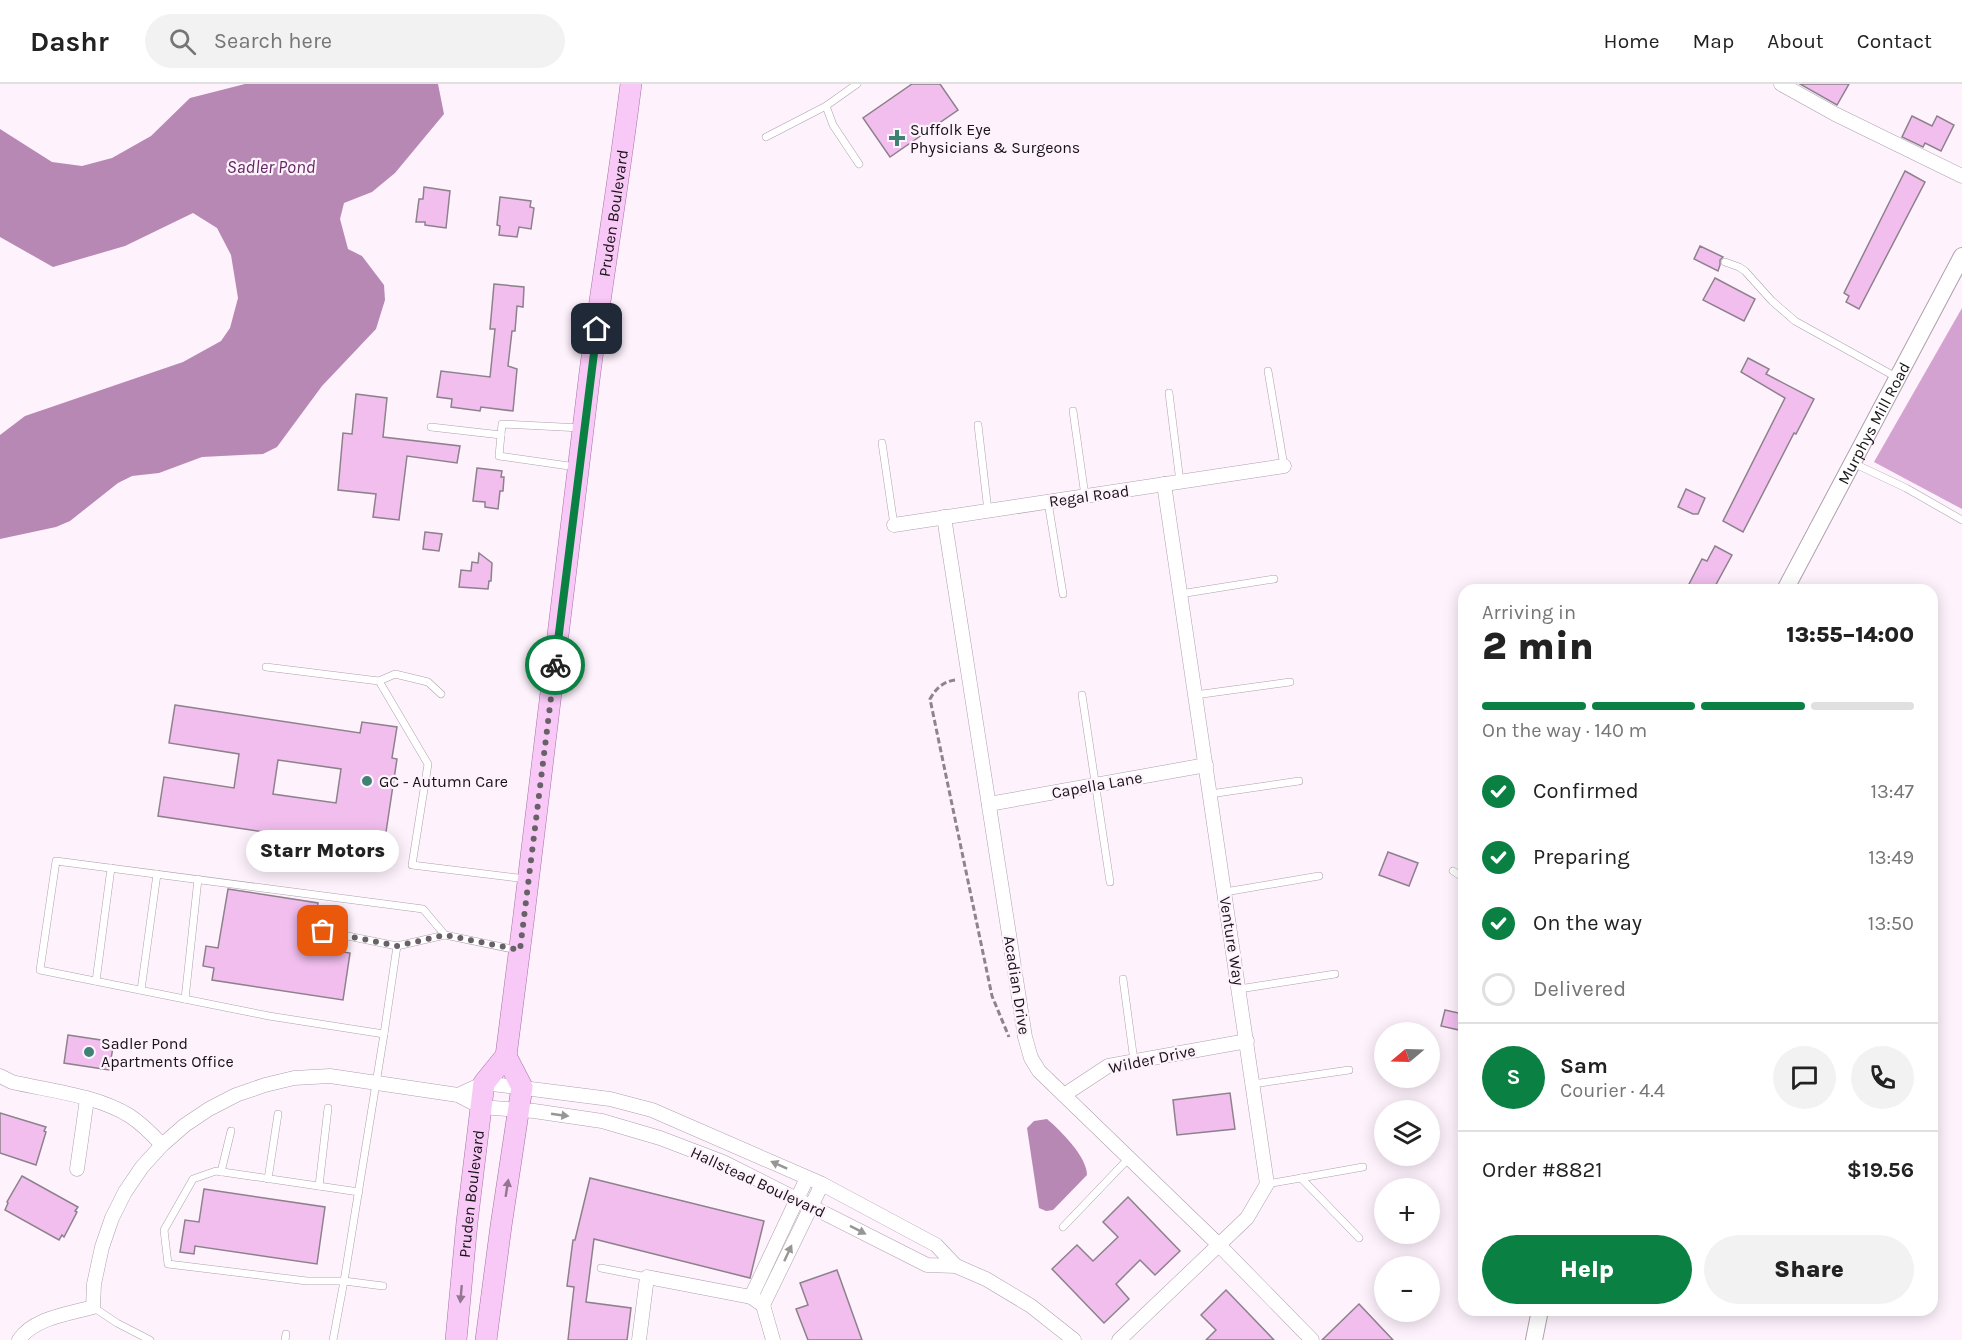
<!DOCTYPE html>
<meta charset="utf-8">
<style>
:root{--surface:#fff;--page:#f2f2f2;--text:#222;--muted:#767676;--line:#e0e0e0;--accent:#0b8043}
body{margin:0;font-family:Karla,sans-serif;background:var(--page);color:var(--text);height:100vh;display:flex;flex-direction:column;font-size:22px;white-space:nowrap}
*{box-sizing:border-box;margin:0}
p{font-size:20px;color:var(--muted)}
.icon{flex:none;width:33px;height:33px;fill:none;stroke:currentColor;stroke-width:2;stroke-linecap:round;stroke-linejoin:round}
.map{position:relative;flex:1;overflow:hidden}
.sheet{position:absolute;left:1458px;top:500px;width:480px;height:732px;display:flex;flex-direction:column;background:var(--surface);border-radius:18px;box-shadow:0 3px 15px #0003}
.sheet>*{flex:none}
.needle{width:39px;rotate:251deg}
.controls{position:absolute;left:1374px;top:938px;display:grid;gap:12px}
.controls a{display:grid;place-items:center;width:66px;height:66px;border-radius:50%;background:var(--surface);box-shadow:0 3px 15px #0003;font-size:30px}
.pin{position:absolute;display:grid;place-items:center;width:51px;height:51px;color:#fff;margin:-26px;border-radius:12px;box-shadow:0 3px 9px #0006}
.courier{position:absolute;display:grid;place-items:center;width:60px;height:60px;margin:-30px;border:4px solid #0b8043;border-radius:50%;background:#fff;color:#222;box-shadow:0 2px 8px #0007}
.bubble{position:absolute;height:42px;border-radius:21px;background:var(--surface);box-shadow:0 3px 15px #0003;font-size:20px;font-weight:800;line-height:42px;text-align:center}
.summary em{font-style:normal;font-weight:800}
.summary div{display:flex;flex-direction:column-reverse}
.summary{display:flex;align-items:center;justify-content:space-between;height:102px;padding:0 24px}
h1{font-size:39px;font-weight:800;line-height:45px}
.bar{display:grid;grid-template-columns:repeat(4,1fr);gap:9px 6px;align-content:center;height:72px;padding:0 24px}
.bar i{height:8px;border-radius:4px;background:var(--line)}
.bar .selected{background:var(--accent)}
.bar p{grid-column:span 4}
.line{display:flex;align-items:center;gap:15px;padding:0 24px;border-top:2px solid var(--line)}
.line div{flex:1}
.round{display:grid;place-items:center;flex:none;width:63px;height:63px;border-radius:32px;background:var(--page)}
ol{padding:0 24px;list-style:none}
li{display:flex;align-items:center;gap:18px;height:66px}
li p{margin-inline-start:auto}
li .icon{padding:6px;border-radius:50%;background:var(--accent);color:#fff;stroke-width:4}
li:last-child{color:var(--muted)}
li i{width:33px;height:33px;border:3px solid var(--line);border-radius:50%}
.primary-button{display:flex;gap:12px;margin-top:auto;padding:12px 24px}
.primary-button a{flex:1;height:69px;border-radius:36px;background:var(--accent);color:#fff;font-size:24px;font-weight:800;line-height:69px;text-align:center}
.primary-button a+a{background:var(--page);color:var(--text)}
header{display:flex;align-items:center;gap:36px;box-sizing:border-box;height:84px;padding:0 30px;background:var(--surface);border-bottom:2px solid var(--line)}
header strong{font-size:28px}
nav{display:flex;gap:33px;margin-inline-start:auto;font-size:21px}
.search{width:420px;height:54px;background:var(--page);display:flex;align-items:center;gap:15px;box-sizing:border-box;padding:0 21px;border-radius:33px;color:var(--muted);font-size:22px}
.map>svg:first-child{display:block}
</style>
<header>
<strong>Dashr</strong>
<div class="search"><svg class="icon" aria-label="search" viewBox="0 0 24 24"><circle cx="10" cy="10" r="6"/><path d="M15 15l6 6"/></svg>Search here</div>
<nav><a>Home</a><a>Map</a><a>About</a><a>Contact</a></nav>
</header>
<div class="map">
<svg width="1962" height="1256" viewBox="0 0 1962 1256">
<rect width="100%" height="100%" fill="#fef2fd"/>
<!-- forest -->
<polygon fill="#d3a2d0" points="1962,224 1962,425 1874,378"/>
<!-- water -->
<g fill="#b888b5">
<polygon points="245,0 438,0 444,30 395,89 372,108 344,119 340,135 348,165 362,172 384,201 385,216 376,245 322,302 277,363 263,370 202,373 159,389 132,392 118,399 70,437 56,443 0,455 0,351 25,332 183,278 221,257 230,244 238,214 231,171 217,144 193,129 125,162 53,183 0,153 0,45 52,78 82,82 112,74 151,52 190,14"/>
<path d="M1047 1035C1061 1047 1087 1073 1087 1091L1053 1126 1046 1127 1039 1124 1027 1044 1034 1037Z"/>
</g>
<!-- building -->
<g fill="#f1beee" stroke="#8d818c" stroke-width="1.5" fill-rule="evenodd">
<polygon points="912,0 940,0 958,26 890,73 863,34"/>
<polygon points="1800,0 1849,0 1837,21"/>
<polygon points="1912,32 1932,42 1937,32 1954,41 1941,67 1925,59 1923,63 1902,53"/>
<polygon points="1905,87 1925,98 1859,225 1846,218 1849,212 1844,209"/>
<polygon points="424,103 450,107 446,144 425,141 425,138 416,138 419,115 423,115"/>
<polygon points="500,113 531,117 530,123 534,124 531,145 519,143 517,153 499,151 500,142 497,141"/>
<polygon points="1700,162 1723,173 1720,176 1720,181 1718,187 1694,175"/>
<polygon points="1715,194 1755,215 1744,237 1703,216"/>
<polygon points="494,200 524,203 523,223 517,222 515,247 512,247 508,282 517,285 513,327 481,323 480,327 451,323 452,315 437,313 441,287 490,293 495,245 490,245"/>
<polygon points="1748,274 1769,285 1766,290 1814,315 1796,350 1794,349 1743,448 1723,437 1785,314 1741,288"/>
<polygon points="356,310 387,314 383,353 460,362 457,379 407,372 399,436 373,433 376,410 338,406 343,349 352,350"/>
<polygon points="477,384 502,387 501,393 504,393 503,407 500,407 498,425 485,423 485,418 473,417"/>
<polygon points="1686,405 1705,414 1698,430 1693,430 1678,423"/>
<polygon points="425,448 442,450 439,467 423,465"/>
<polygon points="1715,462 1732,471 1713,506 1686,506 1702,475 1707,477"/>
<polygon points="479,469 492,479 491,497 489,497 488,505 459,503 461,486 471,487 472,478 478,479"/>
<path d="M175 621 360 649 362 638 397 643 392 674 397 675 386 748 380 747 376 776 342 771 344 760 158 732 164 693 234 704 239 670 169 659ZM278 676 341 685 336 719 273 710Z"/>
<polygon points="1388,768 1418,779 1409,802 1379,791"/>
<polygon points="228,805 318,819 313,853 327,855 326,865 350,869 343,916 212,896 214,884 203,882 206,862 218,864"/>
<polygon points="1445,926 1463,930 1459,946 1441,942"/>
<polygon points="68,951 114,958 109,986 64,979"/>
<polygon points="1230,1009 1235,1045 1177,1051 1173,1016"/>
<polygon points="0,1029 46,1043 44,1047 46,1048 36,1081 0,1069"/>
<polygon points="22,1092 78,1123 75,1127 77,1128 64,1153 62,1151 59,1156 5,1126 8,1119 7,1118"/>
<polygon points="590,1094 764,1137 750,1194 594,1155 586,1218 631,1224 627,1256 568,1256 574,1203 567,1202 573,1156 575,1156"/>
<polygon points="204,1105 325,1123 317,1180 195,1162 194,1170 180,1168 185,1136 199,1138"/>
<polygon points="1128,1113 1180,1167 1155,1191 1140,1176 1116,1200 1129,1215 1104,1239 1052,1185 1077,1161 1093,1177 1118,1153 1103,1138"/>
<polygon points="837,1186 862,1256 808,1256 796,1225 808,1221 800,1199"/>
<polygon points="1226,1206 1274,1256 1206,1256 1216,1246 1201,1231"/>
<polygon points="1359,1220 1393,1256 1322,1256"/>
</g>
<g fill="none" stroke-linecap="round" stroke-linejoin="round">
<defs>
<g id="service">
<polyline points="826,22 857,0"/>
<polyline points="766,53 826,22 833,41 859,80"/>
<polyline points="1725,178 1739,183 1745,187 1772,217 1795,237 1896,293"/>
<polyline points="1268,287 1284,382"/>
<polyline points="1169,309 1180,398"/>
<polyline points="1073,327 1085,412"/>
<polyline points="978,341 988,427"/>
<polyline points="431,343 501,351"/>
<polyline points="882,359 894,441"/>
<polyline points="1853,379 1906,404 1962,436"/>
<polyline points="576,383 499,372 502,340 581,344"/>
<polyline points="1048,418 1063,510"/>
<polyline points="1180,510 1274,495"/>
<polyline points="266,583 379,597 428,680 412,781 526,795"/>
<polyline points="379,597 395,590 428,598 441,610"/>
<polyline points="1082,611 1110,798"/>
<polyline points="1195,611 1290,598"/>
<polyline points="1210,710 1299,697"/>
<polyline points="1453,787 1464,794"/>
<polyline points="1225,808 1319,792"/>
<polyline points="323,847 397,862"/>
<polyline points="1123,895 1134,977"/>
<polyline points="96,897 111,784"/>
<polyline points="1239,905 1335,890"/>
<polyline points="141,906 157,790"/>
<polyline points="185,915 198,795"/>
<polyline points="384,950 397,862 445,851"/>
<polyline points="1253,1000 1349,986"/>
<polyline points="221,1088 231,1047"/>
<polyline points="1301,1094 1359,1154"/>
<polyline points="268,1095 278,1030"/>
<polyline points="1267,1100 1363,1083"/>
<polyline points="319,1102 328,1024"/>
<path d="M359 1108 216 1087 193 1095 164 1146 168 1180 307 1197H344C358 1115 370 1032 384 950L269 932 40 886 56 777 423 825 445 851 517 866"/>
<polyline points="1063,1143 1129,1074"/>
<polyline points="601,1184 647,1193"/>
<polyline points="93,1223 117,1239 150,1256"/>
<polyline points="285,1256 286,1250"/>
<polyline points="333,1256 344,1197 383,1202"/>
</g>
<g id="minor">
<polyline points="1781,0 1835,30 1962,92"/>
<polyline points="944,433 1025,953 1031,974 1039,987 1220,1162 1312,1256"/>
<polyline points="894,441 1284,382"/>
<polyline points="989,720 1206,681"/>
<path d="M0 992 12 998C51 1007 96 1011 130 1032 142 1040 152 1050 162 1061"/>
<polyline points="458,1011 484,999 610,1015 652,1026 822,1100 936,1161 956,1182"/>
<polyline points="1064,1011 1108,982 1247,957"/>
<polyline points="77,1085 87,1015"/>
<polyline points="751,1213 807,1094"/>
<polyline points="763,1221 822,1100"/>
<path d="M19 1256C33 1234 69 1230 93 1223L94 1200 102 1163 112 1134 125 1108 142 1083 162 1061 185 1041 209 1025 236 1011 265 1001 294 994 330 992 458 1011 481 1023 534 1027 602 1037 660 1054 723 1078 927 1181 956 1182 986 1195 1031 1222 1074 1256"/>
<polyline points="639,1256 647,1193 751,1213 763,1221 773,1256"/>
<polyline points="1119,1256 1247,1134 1267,1100 1164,400"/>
</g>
<g id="tertiary">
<path id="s1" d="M1785 506 1962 172"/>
<polyline points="1534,1256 1540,1226"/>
</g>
<g id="primary">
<path id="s2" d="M456 1256 467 1138 484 999 506 972C536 744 561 515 590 288 603 191 619 96 631 0"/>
<polyline points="486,1256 501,1142 522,1003 506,972"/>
</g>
</defs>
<!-- service casing -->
<use href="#service" stroke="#ada1ac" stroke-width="8"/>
<!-- minor casing -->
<use href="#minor" stroke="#ada1ac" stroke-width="15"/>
<!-- tertiary casing -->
<use href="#tertiary" stroke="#ada1ac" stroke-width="18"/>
<!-- primary casing -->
<use href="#primary" stroke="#a671a4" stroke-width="22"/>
<!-- path -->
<path stroke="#8d858c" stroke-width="3" stroke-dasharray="6 3" stroke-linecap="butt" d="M955 596C943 598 936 604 930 615L992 912 1009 953"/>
<!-- service -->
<use href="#service" stroke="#fff" stroke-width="7"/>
<!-- minor -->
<use href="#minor" stroke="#fff" stroke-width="14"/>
<!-- tertiary -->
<use href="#tertiary" stroke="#fff" stroke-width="16"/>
<!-- primary -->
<use href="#primary" stroke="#f8c8f6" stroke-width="21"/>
</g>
<!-- one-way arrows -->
<defs><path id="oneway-solid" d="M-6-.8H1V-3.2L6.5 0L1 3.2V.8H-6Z" transform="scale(1.5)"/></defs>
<g fill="#979596">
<use href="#oneway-solid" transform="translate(560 1031) rotate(8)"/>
<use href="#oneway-solid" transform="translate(779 1081) rotate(-156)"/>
<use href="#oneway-solid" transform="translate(858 1146) rotate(27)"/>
<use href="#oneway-solid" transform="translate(788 1169) rotate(-65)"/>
</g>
<g fill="#937791">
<use href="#oneway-solid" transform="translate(507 1104) rotate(-81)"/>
<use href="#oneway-solid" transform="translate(461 1210) rotate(95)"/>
</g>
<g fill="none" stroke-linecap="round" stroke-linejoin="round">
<!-- done -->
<polyline stroke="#686167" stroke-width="6" stroke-dasharray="0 10.8" points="323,847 397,862 445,851 520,866 555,581"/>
<!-- route -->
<polyline stroke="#0b8043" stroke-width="8" points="555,581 597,245"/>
</g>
<!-- markers -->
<g fill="#3f8274" stroke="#fef2fd" stroke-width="2">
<path d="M894 45h6v6h6v6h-6v6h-6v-6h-6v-6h6z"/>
<circle cx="367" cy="697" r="6"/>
<circle cx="89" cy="968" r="6"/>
</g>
<g text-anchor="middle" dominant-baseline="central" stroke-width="4.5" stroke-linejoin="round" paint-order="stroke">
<!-- poi labels -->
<g font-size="16" fill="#171316" stroke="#fef2fd" text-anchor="start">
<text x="910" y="45">Suffolk Eye<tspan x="910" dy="18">Physicians &amp; Surgeons</tspan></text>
<text x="379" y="697">GC - Autumn Care</text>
<text x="101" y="959">Sadler Pond<tspan x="101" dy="18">Apartments Office</tspan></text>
</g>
<!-- street labels -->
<g font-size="16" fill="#171316" stroke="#fef2fd">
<text stroke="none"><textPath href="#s2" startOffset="1143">Pruden Boulevard</textPath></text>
<text stroke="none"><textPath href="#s1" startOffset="189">Murphys Mill Road</textPath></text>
<text transform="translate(1089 412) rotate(-8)">Regal Road</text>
<text transform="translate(1097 701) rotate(-10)">Capella Lane</text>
<text transform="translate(1232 857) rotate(81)">Venture Way</text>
<text transform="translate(1017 901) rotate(81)">Acadian Drive</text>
<text transform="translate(1152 975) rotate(-12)">Wilder Drive</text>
<text transform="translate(758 1098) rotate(25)">Hallstead Boulevard</text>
<text stroke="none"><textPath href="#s2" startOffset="147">Pruden Boulevard</textPath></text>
</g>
<!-- water labels -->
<g font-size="18" font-style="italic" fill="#612760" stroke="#fef2fd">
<text x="271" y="83">Sadler Pond</text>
</g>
</g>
</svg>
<div class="controls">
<a><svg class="needle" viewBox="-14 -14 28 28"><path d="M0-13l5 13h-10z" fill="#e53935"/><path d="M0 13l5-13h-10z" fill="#767676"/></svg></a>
<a><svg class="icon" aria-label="layers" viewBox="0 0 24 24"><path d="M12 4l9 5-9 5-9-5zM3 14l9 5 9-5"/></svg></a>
<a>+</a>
<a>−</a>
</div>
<div class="pin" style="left:323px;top:847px;background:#ea580c"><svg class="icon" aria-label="bag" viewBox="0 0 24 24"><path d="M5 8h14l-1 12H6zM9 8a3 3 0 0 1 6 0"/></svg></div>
<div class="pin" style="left:597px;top:245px;background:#1f2937"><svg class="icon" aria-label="home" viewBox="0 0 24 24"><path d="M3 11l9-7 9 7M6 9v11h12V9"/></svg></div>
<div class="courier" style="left:555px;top:581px"><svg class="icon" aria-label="bike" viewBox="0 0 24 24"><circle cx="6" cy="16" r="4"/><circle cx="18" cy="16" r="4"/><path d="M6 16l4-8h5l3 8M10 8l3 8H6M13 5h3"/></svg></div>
<div class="bubble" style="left:246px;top:746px;width:153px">Starr Motors</div>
<section class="sheet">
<div class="summary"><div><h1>2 min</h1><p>Arriving in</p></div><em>13:55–14:00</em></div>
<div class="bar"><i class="selected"></i><i class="selected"></i><i class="selected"></i><i></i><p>On the way · 140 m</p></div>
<ol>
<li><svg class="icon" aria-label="check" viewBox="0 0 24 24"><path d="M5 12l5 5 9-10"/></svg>Confirmed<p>13:47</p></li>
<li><svg class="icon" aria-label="check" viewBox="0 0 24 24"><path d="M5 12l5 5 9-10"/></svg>Preparing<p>13:49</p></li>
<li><svg class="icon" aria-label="check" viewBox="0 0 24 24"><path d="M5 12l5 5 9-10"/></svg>On the way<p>13:50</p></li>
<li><i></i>Delivered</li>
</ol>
<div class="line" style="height:108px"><b class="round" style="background:var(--accent);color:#fff">S</b><div><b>Sam</b><p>Courier · 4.4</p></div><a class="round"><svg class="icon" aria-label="chat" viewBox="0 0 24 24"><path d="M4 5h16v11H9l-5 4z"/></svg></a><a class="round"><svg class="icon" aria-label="phone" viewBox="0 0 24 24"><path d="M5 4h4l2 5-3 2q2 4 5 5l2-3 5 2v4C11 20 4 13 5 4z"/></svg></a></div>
<div class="line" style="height:78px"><div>Order #8821</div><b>$19.56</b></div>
<div class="primary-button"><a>Help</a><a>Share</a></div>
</section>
</div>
